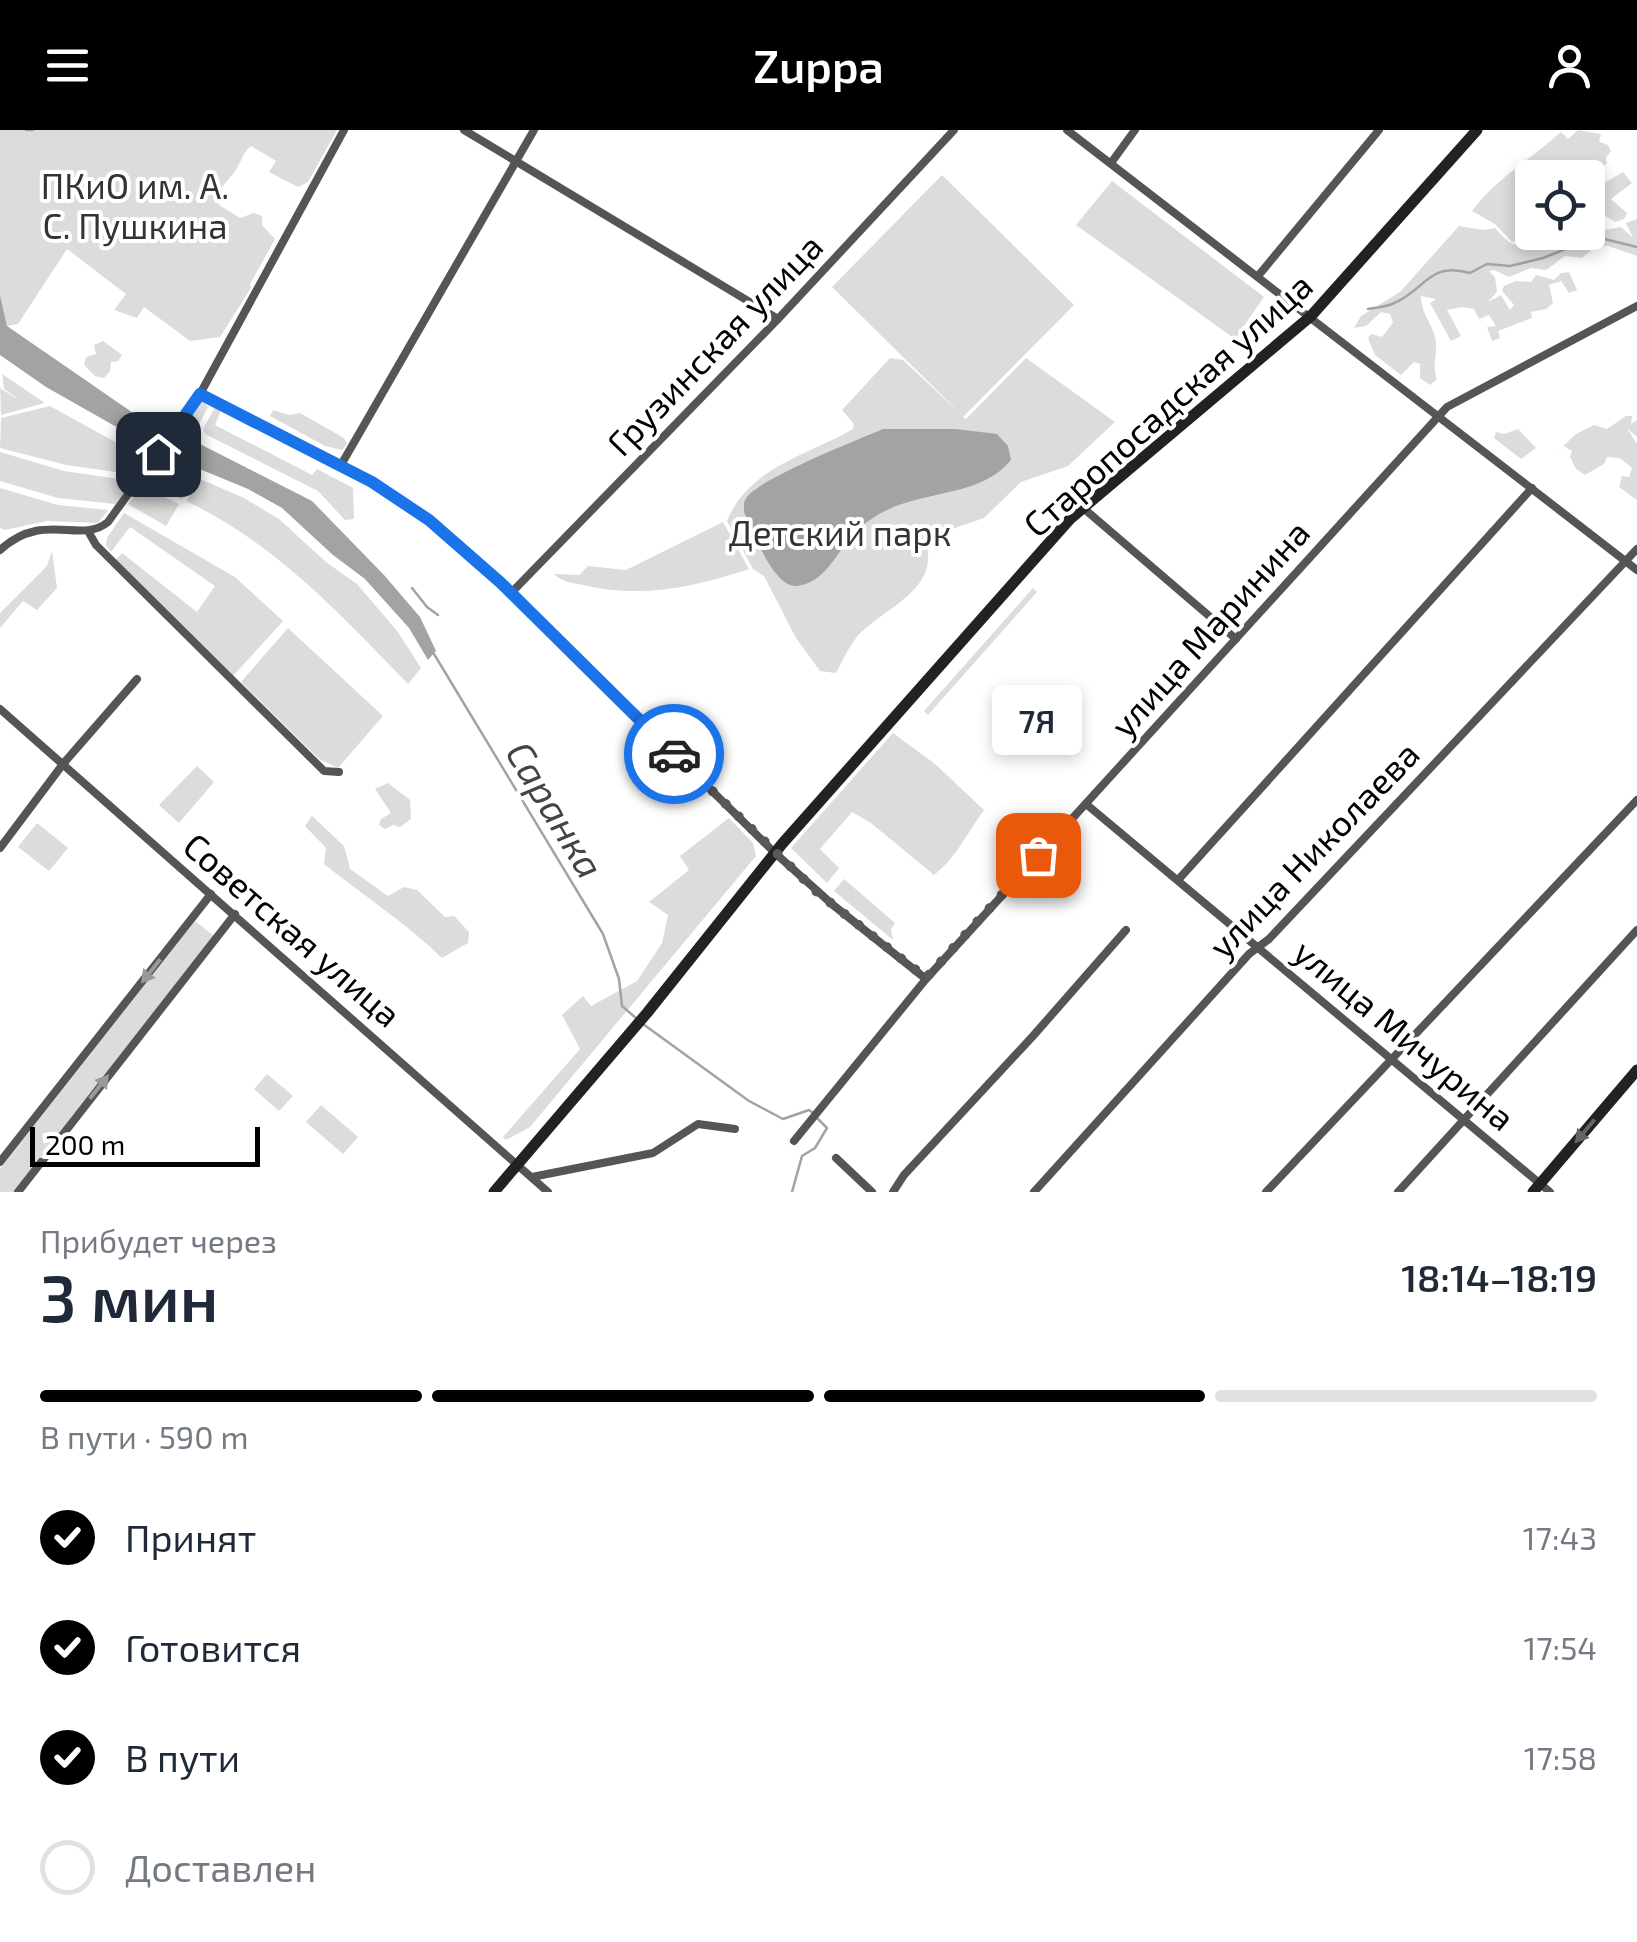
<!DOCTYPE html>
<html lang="ru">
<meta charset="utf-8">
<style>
:root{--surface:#fff;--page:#f2f2f3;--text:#1f2937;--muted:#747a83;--line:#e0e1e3;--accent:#000}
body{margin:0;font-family:"Exo 2",sans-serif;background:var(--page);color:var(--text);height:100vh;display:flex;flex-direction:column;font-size:38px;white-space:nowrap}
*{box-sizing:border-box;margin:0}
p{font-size:32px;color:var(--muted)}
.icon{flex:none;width:55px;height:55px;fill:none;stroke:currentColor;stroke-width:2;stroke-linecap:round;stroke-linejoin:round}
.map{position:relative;height:1062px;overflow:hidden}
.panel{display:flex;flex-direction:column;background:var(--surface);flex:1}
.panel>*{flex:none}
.controls{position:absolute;left:1515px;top:30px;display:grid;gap:20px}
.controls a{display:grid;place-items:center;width:90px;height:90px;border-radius:10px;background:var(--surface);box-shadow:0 5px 15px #0003;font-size:50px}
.scale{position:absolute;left:30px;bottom:25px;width:230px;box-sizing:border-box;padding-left:10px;border:5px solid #000;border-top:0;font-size:28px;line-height:35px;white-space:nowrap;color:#000;-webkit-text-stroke:8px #fff;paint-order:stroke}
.pin{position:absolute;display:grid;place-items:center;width:85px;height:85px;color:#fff;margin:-42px;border-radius:20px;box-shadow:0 5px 15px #0006}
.courier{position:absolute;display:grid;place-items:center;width:100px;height:100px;margin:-50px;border:8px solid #1a73e8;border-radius:50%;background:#fff;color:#222;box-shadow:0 2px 12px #0007}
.bubble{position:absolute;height:70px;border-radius:10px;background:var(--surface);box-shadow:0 5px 15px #0003;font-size:32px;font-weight:600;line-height:70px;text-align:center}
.headline em{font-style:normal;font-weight:600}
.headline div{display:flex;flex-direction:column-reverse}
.headline{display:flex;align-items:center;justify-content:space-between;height:170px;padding:0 40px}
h1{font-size:65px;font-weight:600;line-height:75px}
.bar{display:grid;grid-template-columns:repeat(4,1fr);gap:15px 10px;align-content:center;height:120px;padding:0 40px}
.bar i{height:12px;border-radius:8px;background:var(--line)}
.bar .active{background:var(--accent)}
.bar p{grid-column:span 4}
ol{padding:0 40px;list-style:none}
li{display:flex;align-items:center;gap:30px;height:110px}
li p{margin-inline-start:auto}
li .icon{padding:10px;border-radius:50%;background:var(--accent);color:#fff;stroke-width:4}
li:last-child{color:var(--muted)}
li i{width:55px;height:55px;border:5px solid var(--line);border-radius:50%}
header{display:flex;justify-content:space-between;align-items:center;height:130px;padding:0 40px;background:var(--accent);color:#fff;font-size:45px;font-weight:600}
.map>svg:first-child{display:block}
</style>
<header><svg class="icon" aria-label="menu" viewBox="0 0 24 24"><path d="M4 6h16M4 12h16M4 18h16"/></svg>Zuppa<svg class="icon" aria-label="person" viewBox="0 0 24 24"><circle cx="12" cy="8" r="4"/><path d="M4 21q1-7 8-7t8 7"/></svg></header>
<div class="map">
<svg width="1637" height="1062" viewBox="0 0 1637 1062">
<rect width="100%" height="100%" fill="#fff"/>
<!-- green -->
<g fill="#dcdcdc">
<path d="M0 0H337L308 52 298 57 269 42 276 31 251 16C242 24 243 28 237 38 228 53 218 54 219 75L240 88 254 83 262 86V95L275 109 250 154 251 158 220 207 190 211 144 177 137 188 114 180 126 164 67 119 18 194 7 196 0 165Z"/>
<path d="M1578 0 1601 4 1599 12 1608 15 1611 21 1606 28 1607 34 1597 40 1606 52 1623 42 1632 53 1611 69 1627 83 1624 89 1615 92 1596 80 1588 85V48L1585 47 1532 48V102L1546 103 1512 112 1495 94 1472 81C1497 47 1530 30 1561 2L1568 9Z"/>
<path d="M942 45 1074 175 963 287 966 289 1026 228 1115 292 1068 336 1021 352 984 388 955 398 927 417C937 462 881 479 856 508 848 518 842 532 836 543L820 541 796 508 764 446 753 439 727 391C749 337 806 326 853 299L854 294 842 280 890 228 903 230 963 286 832 157Z"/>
<polygon points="1112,51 1264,167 1235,209 1076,95"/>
<path d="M1637 89V126L1608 116H1596L1582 128 1565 126 1546 140 1531 138 1509 147 1494 140 1489 141 1495 147 1497 162 1488 172 1501 165 1510 180 1514 175 1502 161 1504 156 1516 151 1531 152 1536 145 1554 150 1561 143 1569 142 1577 160 1569 163 1561 151 1549 155 1553 173 1546 179 1531 182 1532 188 1498 201 1500 208 1492 211 1487 197 1496 196 1489 185 1479 189 1474 179 1462 177 1447 180 1461 206 1451 211 1430 173 1436 169 1421 166C1421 183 1431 192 1435 207 1439 220 1431 235 1437 249L1430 255 1420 248V234L1414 232 1401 245 1375 225 1368 208 1371 204 1382 207 1393 193 1390 184 1381 182 1366 196 1354 198 1361 186 1400 162 1459 96 1483 100 1495 98C1518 125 1516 110 1545 114L1560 103 1578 105 1621 97 1633 108 1626 93Z"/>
<polygon points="103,211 122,225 118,231 111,232 110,241 104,248 95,246 84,235 86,227 96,224 94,215"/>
<polygon points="2,244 45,273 1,285 0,256 1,259 21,271 4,259"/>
<polygon points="203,270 208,277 193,306 172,325 171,335 185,338 166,339 161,336 159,339 164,344 186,344 195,348 182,369 145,351"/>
<polygon points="50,276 128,319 156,318 137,345 66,335 0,318 1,288"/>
<polygon points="215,277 221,280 215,295 312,345 317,339 353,358 354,389 345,390 318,361 205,304 203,299"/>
<polygon points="273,280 289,285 300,283 344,308 347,314 342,320 325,316 270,286"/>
<polygon points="1626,286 1632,286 1631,294 1637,290 1637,307 1627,298 1637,314 1637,370 1619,357 1622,346 1629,347 1632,338 1620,328 1607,327 1604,334 1585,345 1576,339 1570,327 1572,321 1564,316 1556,323 1576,304 1594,295 1607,299"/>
<polygon points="1518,299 1536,318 1521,329 1494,308 1496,302 1504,304"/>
<polygon points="0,322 64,341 133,351 115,374 58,368 0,351"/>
<path d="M200 349 244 368 279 389 326 432 357 454 398 502 421 538 408 554C341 485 275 413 186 371Z"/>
<polygon points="142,357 179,374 166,396 128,374"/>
<polygon points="0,358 58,375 108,380 98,393 47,391 5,400 0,398"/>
<polygon points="124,383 235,447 283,491 233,546 116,430 122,423 197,482 215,456 130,397 111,422 106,415 107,408"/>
<path d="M723 392 749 439C695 457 640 469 583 455 572 453 562 452 554 444L579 445 588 436 626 440Z"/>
<polygon points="52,421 57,458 37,480 23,471 0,498 0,483 47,436"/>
<polygon points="1033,458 1037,462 928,585 924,581"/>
<polygon points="288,498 383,586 338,638 319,629 241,552"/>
<path d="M893 603 935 634 984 680C967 703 956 728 934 745L871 693 852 682 820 719 839 738 827 753 791 718Z"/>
<polygon points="197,636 214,652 179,693 159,675"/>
<polygon points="388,653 410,670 411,689 400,697 393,695 385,699 379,695 381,689 391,683 375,659"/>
<path d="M312 686 344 716 350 739 388 766 404 757 417 760 445 787 454 786 469 802 468 813 442 828C406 793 364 766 324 734L326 718 305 696Z"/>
<polygon points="729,688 753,713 756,726 530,997 506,1010 503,1007 580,919 562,885 583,866 591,876 637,851 662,813 668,785 649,772 689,740 680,726"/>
<polygon points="37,693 68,718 49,741 18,717"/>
<polygon points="844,749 895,793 891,799 893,810 834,761"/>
<polygon points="195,791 214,806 13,1062 0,1062 0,1039"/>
<polygon points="267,944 293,966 279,981 254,959"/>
<polygon points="321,975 358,1007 343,1024 306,992"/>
</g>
<!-- water -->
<g fill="#a3a3a3">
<polygon points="0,165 7,196 152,296 148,303 136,308 46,257 0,225"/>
<path d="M883 299H956L997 304 1008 316 1011 330C981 367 924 360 883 382 873 388 859 396 852 405 837 423 824 454 796 456 773 457 752 399 744 382 744 374 743 373 747 367 761 348 857 310 883 299Z"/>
<polygon points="194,311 312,371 384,445 420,487 436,521 428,530 409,498 365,449 333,425 282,378 248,359 190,335 175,333 181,318"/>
</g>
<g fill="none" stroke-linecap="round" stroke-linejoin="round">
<!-- stream -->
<g stroke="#a3a3a3" stroke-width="2.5">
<polyline points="26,0 33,0"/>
<path d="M1368 179C1375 178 1385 177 1392 174 1426 161 1427 131 1470 143L1487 134 1510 136 1543 128 1596 107 1637 117"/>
<polyline points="412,458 427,477 438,485"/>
<polyline points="434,524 603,804 619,849 622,876 637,889"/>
<polyline points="643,894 749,971 783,989 809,980 813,983"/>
<polyline points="792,1062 802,1026 815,1018 827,998 818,989"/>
</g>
<!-- minor -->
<g stroke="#555" stroke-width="8">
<polyline points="464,0 778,189"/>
<polyline points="1067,0 1637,440"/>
<polyline points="1111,33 1135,0"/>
<polyline points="1258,146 1379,0"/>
<polyline points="200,264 372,351 429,390 501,453 775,723 833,775 926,849"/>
<polyline points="341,335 534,0"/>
<polyline points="1082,377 1236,509"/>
<polyline points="88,401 96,415 316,633 324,641 339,642"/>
<path d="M0 420C44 380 80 415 108 392L200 264 344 0"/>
<polyline points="511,463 778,189 954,0"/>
<polyline points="0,579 548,1062"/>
<polyline points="1086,674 1550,1062"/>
<polyline points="0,718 63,634 137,549"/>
<polyline points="1178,750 1532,358"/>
<polyline points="794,1011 926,849 1447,277 1637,176"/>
<polyline points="836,1028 872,1062"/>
<polyline points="0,1032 211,764"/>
<polyline points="532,1047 653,1023 698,994 735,999"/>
<polyline points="18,1062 235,784"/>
<polyline points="893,1062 904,1045 1033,906 1126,800"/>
<polyline points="1034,1062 1249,824 1269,809 1637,419"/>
<polyline points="1266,1062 1637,670"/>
<polyline points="1398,1062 1637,800"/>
</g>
<!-- secondary -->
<g stroke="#222" stroke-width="11">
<polyline points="494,1062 647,883 782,714 1070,389 1311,186 1477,0"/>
<polyline points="1533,1062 1637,940"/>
</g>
</g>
<!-- one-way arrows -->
<defs><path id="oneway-solid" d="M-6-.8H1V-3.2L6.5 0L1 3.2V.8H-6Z" transform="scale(2.5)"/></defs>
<g fill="#999">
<use href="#oneway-solid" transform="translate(151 841) rotate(128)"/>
<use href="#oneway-solid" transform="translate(99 957) rotate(-52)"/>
</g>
<use fill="#646464" href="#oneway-solid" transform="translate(1585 1001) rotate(130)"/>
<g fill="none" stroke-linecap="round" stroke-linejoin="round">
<!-- done -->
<polyline stroke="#595959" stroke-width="10" stroke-dasharray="0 18" points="674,624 818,763 926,848 1038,725"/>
<!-- route -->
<polyline stroke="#1a73e8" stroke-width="12" points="158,324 200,264 372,352 429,390 501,453 674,624"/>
</g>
<g text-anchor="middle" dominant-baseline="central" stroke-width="8" stroke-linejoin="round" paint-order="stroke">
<!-- park labels -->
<g font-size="35" fill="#333" stroke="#fff">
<text x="135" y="55">ПКиО им. А.<tspan x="135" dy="40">С. Пушкина</tspan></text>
<text x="840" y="402">Детский парк</text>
</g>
<!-- street labels -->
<g font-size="35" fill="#000" stroke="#fff">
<text transform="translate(714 214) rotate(-46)">Грузинская улица</text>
<text transform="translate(1167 274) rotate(-42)">Старопосадская улица</text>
<text transform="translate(1209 498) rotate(-48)">улица Маринина</text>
<text transform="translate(1313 719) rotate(-46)">улица Николаева</text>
<text transform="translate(293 799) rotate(41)">Советская улица</text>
<text transform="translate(1405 904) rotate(40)">улица Мичурина</text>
</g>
<!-- water labels -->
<g font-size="38" font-style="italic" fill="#444" stroke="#fff">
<text transform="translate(556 679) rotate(59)">Саранка</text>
</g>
</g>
</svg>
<div class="controls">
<a><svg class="icon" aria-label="locate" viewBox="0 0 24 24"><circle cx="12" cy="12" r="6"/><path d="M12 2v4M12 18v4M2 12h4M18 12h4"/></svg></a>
</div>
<div class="scale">200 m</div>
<div class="pin" style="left:1038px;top:725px;background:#ea580c"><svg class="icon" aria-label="bag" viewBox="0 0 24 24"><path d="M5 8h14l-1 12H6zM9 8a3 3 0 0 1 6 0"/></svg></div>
<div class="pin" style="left:158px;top:324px;background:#1f2937"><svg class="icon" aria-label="home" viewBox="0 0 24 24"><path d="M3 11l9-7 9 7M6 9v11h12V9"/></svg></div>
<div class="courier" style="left:674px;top:624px"><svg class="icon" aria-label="car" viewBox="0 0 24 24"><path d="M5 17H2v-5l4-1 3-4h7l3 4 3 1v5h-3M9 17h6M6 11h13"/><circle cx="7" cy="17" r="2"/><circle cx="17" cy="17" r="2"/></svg></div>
<div class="bubble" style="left:992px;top:555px;width:90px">7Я</div>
</div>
<section class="panel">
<div class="headline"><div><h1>3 мин</h1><p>Прибудет через</p></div><em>18:14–18:19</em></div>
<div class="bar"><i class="active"></i><i class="active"></i><i class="active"></i><i></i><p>В пути · 590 m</p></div>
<ol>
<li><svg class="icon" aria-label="check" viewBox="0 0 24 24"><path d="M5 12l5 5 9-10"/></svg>Принят<p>17:43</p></li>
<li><svg class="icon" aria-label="check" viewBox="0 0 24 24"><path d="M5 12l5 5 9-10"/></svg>Готовится<p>17:54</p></li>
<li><svg class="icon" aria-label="check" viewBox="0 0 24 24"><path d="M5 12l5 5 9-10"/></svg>В пути<p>17:58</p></li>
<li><i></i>Доставлен</li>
</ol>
</section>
